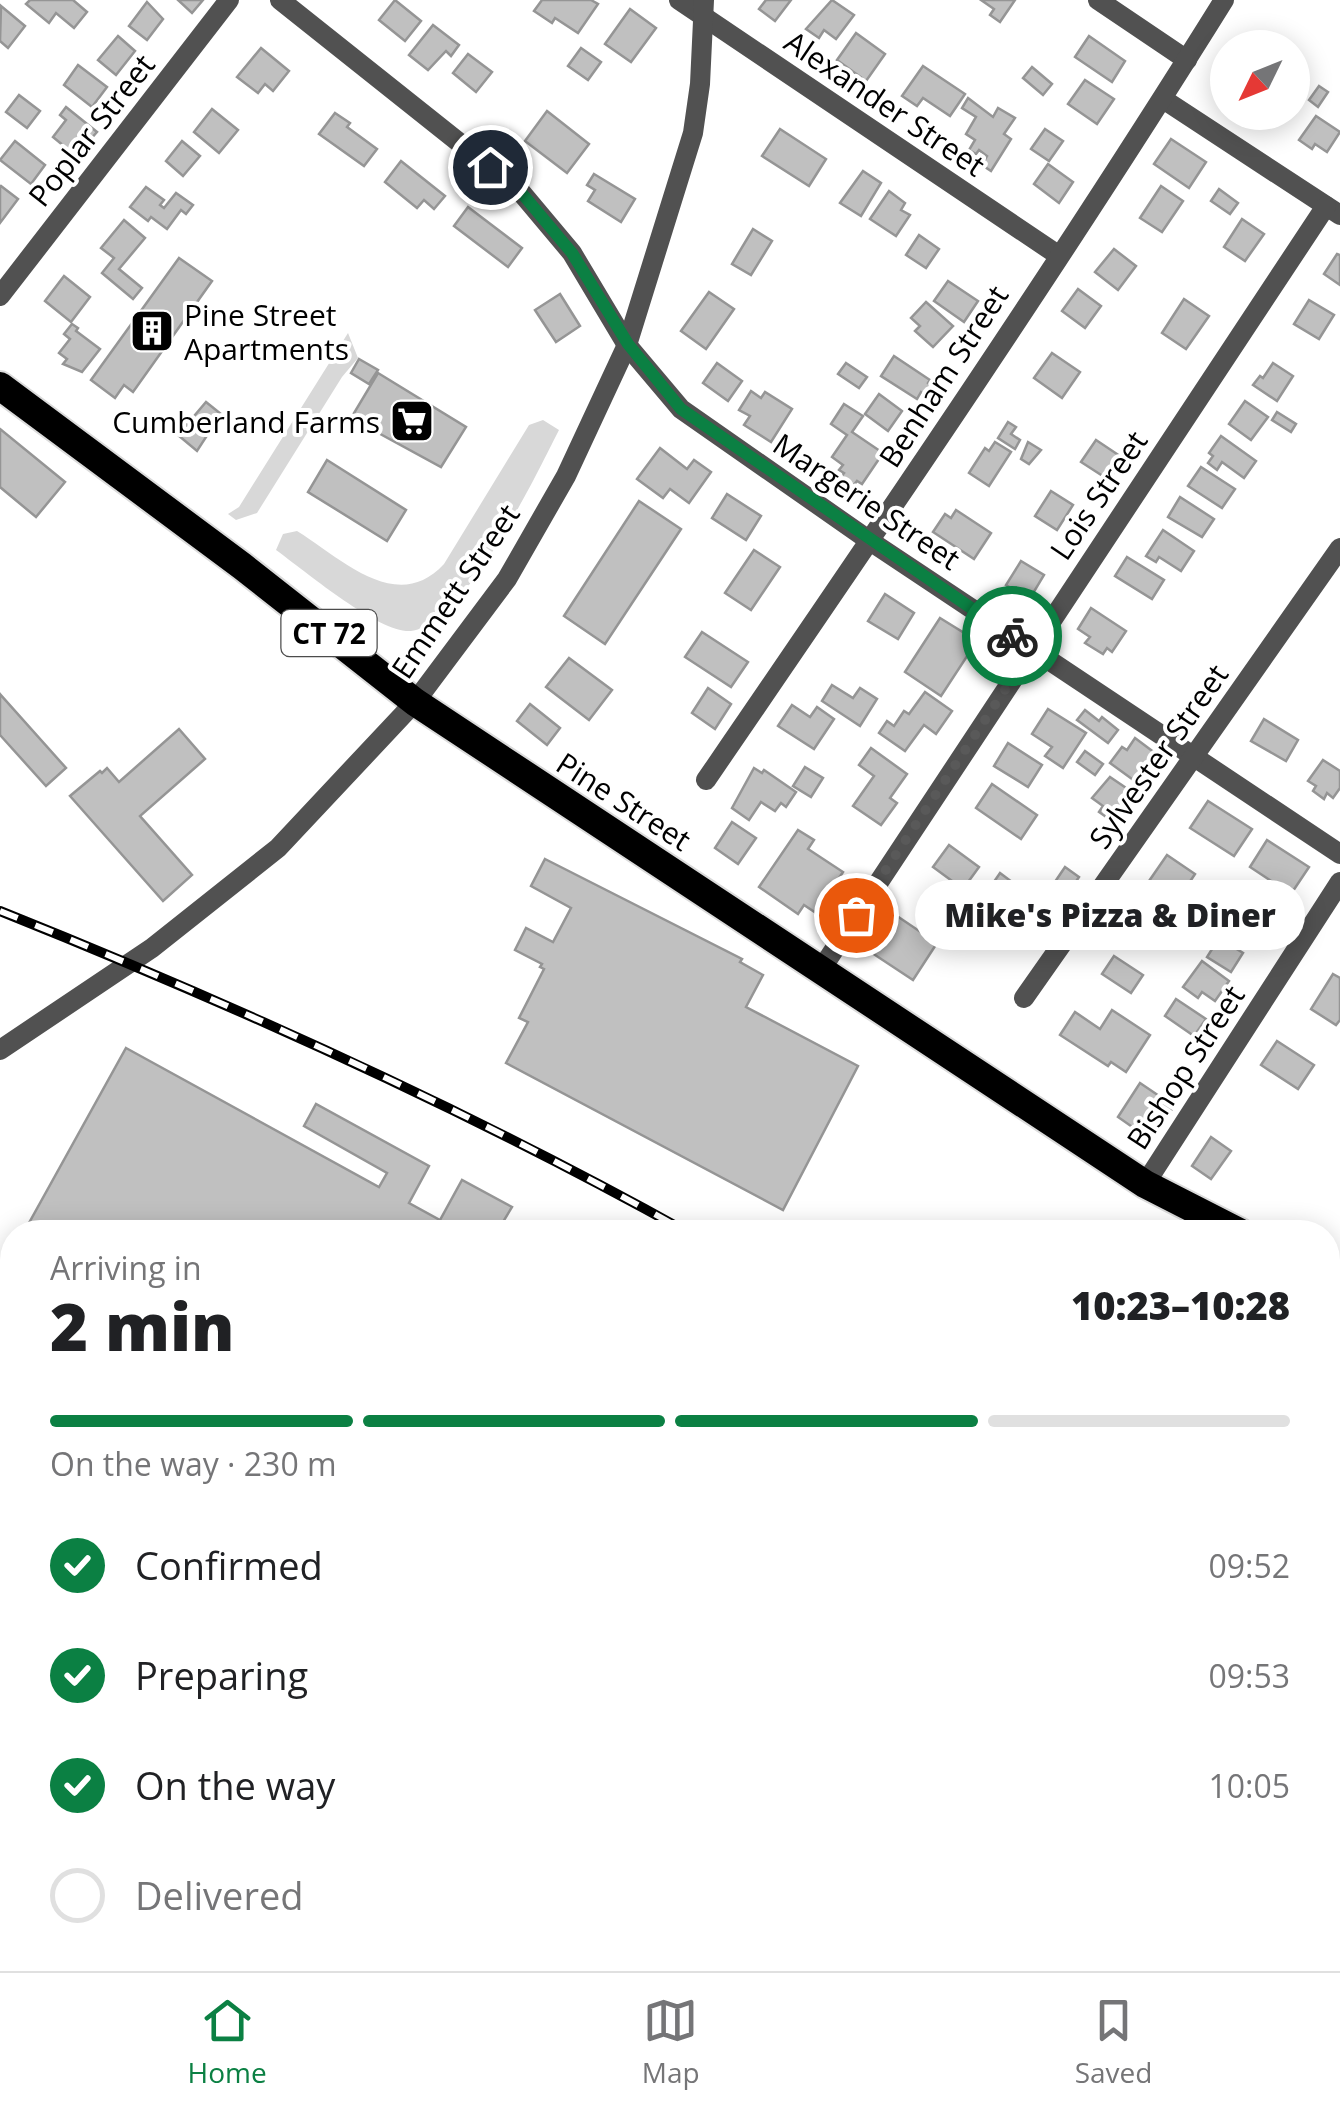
<!DOCTYPE html>
<meta charset="utf-8">
<style>
:root{--surface:#fff;--page:#f6f6f6;--text:#202124;--muted:#757577;--line:#e0e0e0;--accent:#0b8043}
body{margin:0;font-family:"Open Sans",sans-serif;background:var(--page);color:var(--text);height:100vh;display:flex;flex-direction:column;font-size:38px;white-space:nowrap}
*{box-sizing:border-box;margin:0}
p{font-size:32px;color:var(--muted)}
.icon{flex:none;width:55px;height:55px;fill:none;stroke:currentColor;stroke-width:2;stroke-linecap:round;stroke-linejoin:round}
.map{position:relative;flex:1;overflow:hidden}
.sheet{position:absolute;left:0px;top:1220px;width:1340px;height:752px;display:flex;flex-direction:column;background:var(--surface);border-radius:40px 40px 0 0;box-shadow:0 5px 25px #0003}
.sheet>*{flex:none}
.needle{width:65px;rotate:227deg}
.fabs{position:absolute;left:1210px;top:30px;display:grid;gap:20px}
.fabs a{display:grid;place-items:center;width:100px;height:100px;border-radius:50%;background:var(--surface);box-shadow:0 5px 25px #0003;font-size:50px}
.pin{position:absolute;display:grid;place-items:center;width:85px;height:85px;color:#fff;margin:-42px;border:5px solid #fff;border-radius:50%;box-shadow:0 2px 10px #0007}
.courier{position:absolute;display:grid;place-items:center;width:100px;height:100px;margin:-50px;border:8px solid #0b8043;border-radius:50%;background:#fff;color:#222;box-shadow:0 2px 12px #0007}
.bubble{position:absolute;height:70px;border-radius:35px;background:var(--surface);box-shadow:0 5px 25px #0003;font-size:32px;font-weight:800;line-height:70px;text-align:center}
.summary em{font-style:normal;font-weight:800}
.summary div{display:flex;flex-direction:column-reverse}
.summary{display:flex;align-items:center;justify-content:space-between;height:170px;padding:0 50px}
h1{font-size:65px;font-weight:800;line-height:75px}
.bar{display:grid;grid-template-columns:repeat(4,1fr);gap:15px 10px;align-content:center;height:120px;padding:0 50px}
.bar i{height:12px;border-radius:8px;background:var(--line)}
.bar .current{background:var(--accent)}
.bar p{grid-column:span 4}
ol{padding:0 50px;list-style:none}
li{display:flex;align-items:center;gap:30px;height:110px}
li p{margin-inline-start:auto}
li .icon{padding:10px;border-radius:50%;background:var(--accent);color:#fff;stroke-width:4}
li:last-child{color:var(--muted)}
li i{width:55px;height:55px;border:5px solid var(--line);border-radius:50%}
.tabs{display:flex;justify-content:space-around;align-items:center;height:140px;border-top:2px solid var(--line);background:var(--surface);font-size:28px;color:var(--muted)}
.tabs a{display:grid;justify-items:center;gap:5px}
.tabs .current{color:var(--accent)}
.map>svg:first-child{display:block}
</style>
<div class="map">
<svg width="1340" height="1971" viewBox="0 0 1340 1971">
<rect width="100%" height="100%" fill="#fff"/>
<!-- green -->
<g fill="#d8d8d8">
<polygon points="348,333 358,358 342,377 257,513 236,520 228,514 239,507"/>
<path d="M543 420 559 430C536 475 460 635 406 631 373 628 305 571 276 550L283 534 297 531C342 559 397 615 444 564L529 425Z"/>
<polygon points="1328,1458 1340,1467 1340,1653 1328,1640"/>
</g>
<g fill="none" stroke-linecap="round" stroke-linejoin="round">
<!-- river -->
<g stroke="#9f9f9f" stroke-width="38">
<polyline points="1328,1510 1340,1518"/>
<polyline points="501,1971 514,1960"/>
</g>
</g>
<!-- building -->
<g fill="#c0c0c0" stroke="#959595" stroke-width="2.5">
<polygon points="30,0 73,0 87,12 74,28 56,13 49,23 26,4"/>
<polygon points="178,0 203,0 192,13"/>
<polygon points="395,0 421,21 405,41 379,20"/>
<polygon points="542,0 591,0 598,4 578,33 555,18 552,23 534,11"/>
<polygon points="766,0 791,0 775,21 759,9"/>
<polygon points="832,0 854,15 836,39 824,30 819,38 806,29"/>
<polygon points="981,0 1015,0 1000,22 990,15 994,9"/>
<polygon points="147,2 163,19 147,40 129,26"/>
<polygon points="1,6 25,26 8,48 0,41"/>
<polygon points="630,9 656,28 631,62 605,44"/>
<polygon points="433,25 459,45 451,56 446,51 428,70 409,55"/>
<polygon points="856,33 885,54 866,81 837,60"/>
<polygon points="118,36 135,51 116,75 98,60"/>
<polygon points="1089,36 1125,61 1112,82 1075,57"/>
<polygon points="1274,36 1292,48 1267,48"/>
<polygon points="261,48 289,71 273,91 265,84 258,93 237,77"/>
<polygon points="581,48 601,62 588,80 568,66"/>
<polygon points="468,54 492,72 476,92 453,73"/>
<polygon points="78,65 107,87 92,107 64,85"/>
<polygon points="923,66 965,94 950,116 923,98 917,106 902,96"/>
<polygon points="1032,67 1052,84 1043,95 1023,78"/>
<polygon points="1085,80 1114,99 1097,124 1068,104"/>
<polygon points="1319,86 1328,92 1318,107 1309,100"/>
<polygon points="19,95 40,111 27,128 6,112"/>
<polygon points="968,98 993,117 998,108 1015,118 1004,134 1011,139 991,171 982,165 987,156 979,150 976,154 969,150 975,140 966,134 976,117 962,108"/>
<polygon points="66,107 97,132 76,156 53,137 66,120 60,115"/>
<polygon points="212,109 238,130 219,153 194,132"/>
<polygon points="547,111 589,144 567,173 525,141"/>
<polygon points="335,113 350,123 347,127 377,149 364,166 319,134"/>
<polygon points="1316,116 1340,132 1327,152 1315,144 1312,149 1299,140"/>
<polygon points="780,129 826,159 809,186 762,156"/>
<polygon points="1045,129 1063,141 1049,161 1031,149"/>
<polygon points="1171,139 1206,162 1189,188 1154,164"/>
<polygon points="15,141 45,165 31,184 0,160"/>
<polygon points="182,141 200,156 183,176 166,161"/>
<polygon points="401,161 445,196 434,209 424,200 417,208 385,182"/>
<polygon points="1048,164 1073,182 1059,203 1034,184"/>
<polygon points="863,171 881,183 861,216 840,203"/>
<polygon points="594,174 635,199 621,222 588,201 595,190 587,185"/>
<polygon points="1,186 18,199 0,223 0,187"/>
<polygon points="1161,186 1183,201 1162,232 1140,218"/>
<polygon points="146,187 164,200 160,205 164,208 176,193 193,205 186,214 181,210 167,229 151,217 148,221 130,207"/>
<polygon points="1219,189 1238,203 1230,214 1211,201"/>
<polygon points="889,191 905,203 901,210 910,215 896,236 870,219"/>
<polygon points="468,207 522,248 508,267 454,226"/>
<polygon points="1242,219 1264,234 1245,261 1224,247"/>
<polygon points="124,220 145,238 119,269 142,288 133,299 102,273 114,258 101,248"/>
<polygon points="753,229 772,241 751,275 732,264"/>
<polygon points="919,235 939,249 926,268 906,255"/>
<polygon points="1114,249 1136,266 1118,290 1095,272"/>
<polygon points="1337,254 1340,255 1340,285 1324,274"/>
<polygon points="179,258 212,281 133,392 124,385 115,398 91,380"/>
<polygon points="64,276 90,297 71,322 45,301"/>
<polygon points="948,281 978,301 964,322 934,301"/>
<polygon points="1078,289 1101,306 1085,328 1062,311"/>
<polygon points="709,292 734,309 706,349 681,331"/>
<polygon points="560,294 580,326 556,342 535,310"/>
<polygon points="1184,299 1209,316 1186,349 1162,333"/>
<polygon points="1309,300 1334,315 1319,339 1294,324"/>
<polygon points="926,302 953,326 933,347 915,331 920,326 911,318"/>
<polygon points="72,324 78,328 76,331 100,349 82,372 63,364 67,359 59,353 70,339 64,334"/>
<polygon points="1052,353 1080,372 1062,398 1034,378"/>
<polygon points="894,356 930,380 928,383 934,388 928,397 921,392 917,399 881,376"/>
<polygon points="359,359 378,370 369,384 351,373"/>
<polygon points="717,363 742,381 728,401 703,383"/>
<polygon points="846,363 867,377 859,388 838,374"/>
<polygon points="1273,363 1293,376 1277,401 1253,385 1260,376 1263,378"/>
<polygon points="378,373 466,427 441,467 373,430 375,426 354,413"/>
<polygon points="751,391 761,398 765,392 792,409 771,442 744,425 750,416 739,410"/>
<polygon points="879,394 902,411 888,431 865,414"/>
<polygon points="1245,401 1268,417 1251,440 1229,424"/>
<polygon points="206,402 221,414 197,451 178,435"/>
<polygon points="844,404 863,416 852,432 883,453 862,484 857,481 853,486 840,478 844,473 839,470 843,465 832,457 847,435 831,424"/>
<polygon points="1277,412 1296,424 1291,432 1272,420"/>
<polygon points="1008,422 1016,427 1011,434 1020,440 1015,449 998,438"/>
<polygon points="0,429 65,482 36,517 0,487"/>
<polygon points="1221,436 1256,461 1244,478 1222,462 1217,470 1208,463 1213,456 1209,453"/>
<polygon points="1096,440 1123,458 1109,480 1081,462"/>
<polygon points="995,442 1011,452 989,486 969,473 985,448 989,451"/>
<polygon points="1028,442 1041,450 1029,464 1021,459"/>
<polygon points="660,448 687,469 694,460 711,472 689,503 670,489 663,498 637,479"/>
<polygon points="327,460 406,510 387,541 308,492"/>
<polygon points="1201,467 1235,489 1222,508 1188,486"/>
<polygon points="1051,491 1073,505 1057,530 1035,516"/>
<polygon points="727,494 761,516 746,540 712,518"/>
<polygon points="1180,497 1214,519 1202,537 1168,517"/>
<polygon points="639,501 681,529 605,644 564,616"/>
<polygon points="956,510 991,533 974,559 933,532 945,514 951,518"/>
<polygon points="1163,530 1194,551 1181,571 1159,557 1156,562 1146,556"/>
<polygon points="754,550 780,567 751,610 725,593"/>
<polygon points="1127,557 1164,580 1152,599 1115,576"/>
<polygon points="1021,561 1044,575 1029,600 1026,598 1023,602 1011,595 1014,590 1006,585"/>
<polygon points="885,594 914,613 898,639 868,621"/>
<polygon points="1091,608 1126,631 1112,652 1107,648 1103,654 1085,643 1090,637 1078,629"/>
<polygon points="940,618 977,641 941,696 905,672"/>
<polygon points="702,632 748,662 731,687 685,657"/>
<polygon points="569,658 612,690 589,720 546,687"/>
<polygon points="832,685 853,698 860,688 877,699 860,726 822,701"/>
<polygon points="708,688 731,704 715,729 692,713"/>
<polygon points="925,692 952,711 936,734 924,725 905,751 879,733 887,721 894,726 904,711 909,714"/>
<polygon points="0,694 66,768 46,786 0,735"/>
<polygon points="530,704 560,728 547,745 517,721"/>
<polygon points="792,705 810,717 817,707 834,719 814,749 778,726"/>
<polygon points="1048,709 1086,733 1063,768 1045,756 1052,747 1032,734"/>
<polygon points="1085,710 1099,721 1102,717 1118,730 1108,743 1077,720"/>
<polygon points="1264,719 1298,740 1286,761 1251,741"/>
<polygon points="179,729 205,759 140,816 192,875 163,901 70,796 100,771 102,773 107,768 119,782"/>
<polygon points="1135,738 1163,759 1143,787 1110,763 1122,747 1127,750"/>
<polygon points="1008,743 1042,765 1028,787 994,766"/>
<polygon points="871,748 907,774 890,798 897,803 881,825 853,806 874,776 859,765"/>
<polygon points="1085,751 1103,764 1095,775 1077,762"/>
<polygon points="1323,760 1340,771 1340,788 1333,798 1327,793 1324,799 1313,791 1316,786 1308,781"/>
<polygon points="805,767 823,778 811,797 793,786"/>
<polygon points="754,768 762,773 764,770 796,792 786,807 781,803 775,811 761,802 749,820 732,808"/>
<polygon points="1110,777 1138,796 1115,823 1099,812 1103,806 1092,798"/>
<polygon points="992,784 1037,815 1021,839 976,808"/>
<polygon points="1208,801 1252,829 1234,856 1190,828"/>
<polygon points="732,822 756,838 738,864 715,848"/>
<polygon points="798,830 814,840 808,849 843,872 816,913 804,905 798,914 759,887"/>
<polygon points="1267,840 1309,867 1291,894 1250,867"/>
<polygon points="949,845 979,867 963,889 933,867"/>
<polygon points="1167,855 1195,874 1167,916 1138,897"/>
<polygon points="545,859 742,959 740,962 763,975 746,1007 858,1066 783,1210 506,1063 528,1022 519,1018 544,969 540,967 542,964 515,950 526,928 553,942 571,908 531,886"/>
<polygon points="1065,867 1079,877 1058,908 1044,898"/>
<polygon points="1000,873 1020,888 1007,906 987,892"/>
<polygon points="1240,906 1263,922 1251,940 1228,924"/>
<polygon points="894,914 937,943 913,980 869,951"/>
<polygon points="1219,938 1243,953 1231,972 1207,957"/>
<polygon points="1114,956 1143,975 1131,993 1102,974"/>
<polygon points="1202,961 1229,981 1215,1001 1202,992 1198,998 1183,987"/>
<polygon points="1333,974 1340,978 1340,1020 1336,1025 1311,1009"/>
<polygon points="1176,999 1206,1019 1194,1036 1165,1016"/>
<polygon points="1112,1010 1150,1035 1126,1072 1111,1062 1108,1066 1060,1035 1075,1012 1100,1029"/>
<polygon points="1277,1041 1314,1065 1298,1089 1261,1065"/>
<polygon points="126,1048 379,1187 387,1173 304,1126 316,1104 429,1166 409,1203 440,1220 462,1180 512,1207 497,1232 24,1232"/>
<polygon points="1140,1083 1174,1106 1151,1140 1118,1117"/>
<polygon points="1211,1137 1231,1151 1211,1179 1192,1166"/>
<polygon points="12,1254 12,1452 0,1445 0,1277"/>
<polygon points="1332,1330 1340,1333 1340,1378 1328,1404 1328,1339"/>
<polygon points="1328,1940 1340,1945 1340,1971 1268,1971 1240,1960 1328,1960"/>
<polygon points="109,1960 143,1960 137,1971 121,1971 107,1964"/>
<polygon points="170,1960 197,1960 201,1962 196,1971 164,1971"/>
<polygon points="582,1960 650,1960 646,1971 578,1971"/>
<polygon points="795,1960 1145,1960 1156,1964 1153,1971 790,1971"/>
</g>
<g fill="none" stroke-linecap="round" stroke-linejoin="round">
<defs>
<g id="trunk">
<polyline points="0,386 242,566 415,702 1145,1184 1239,1232"/>
<polyline points="1328,1279 1340,1285"/>
</g>
</defs>
<!-- trunk casing -->
<use href="#trunk" stroke="#dbdbdb" stroke-width="32"/>
<!-- minor -->
<g stroke="#515151" stroke-width="20">
<polyline points="280,0 520,191 572,253 627,345 681,409 870,541 1340,854"/>
<polyline points="679,0 1058,255"/>
<polyline points="1098,0 1187,60"/>
<polyline points="1163,99 1340,215"/>
<polyline points="0,296 229,0"/>
<path d="M706 780C882 523 1059 265 1224 0"/>
<polyline points="822,968 1326,206"/>
<polyline points="1024,998 1340,548"/>
<polyline points="0,1050 152,948 278,848 415,702 507,579 566,476 627,345 693,133 700,84 704,0"/>
<polyline points="1145,1184 1340,882"/>
</g>
<!-- secondary -->
<g stroke="#1e1e1e" stroke-width="20">
<polyline points="0,1819 12,1825"/>
<polyline points="311,1960 334,1971"/>
</g>
<!-- trunk -->
<use href="#trunk" stroke="#000" stroke-width="28"/>
<defs>
<g id="rail">
<path d="M0 911C235 1005 466 1109 687 1232"/>
<polyline points="1328,1675 1340,1686"/>
</g>
</defs>
<!-- rail casing -->
<use href="#rail" stroke="#000" stroke-width="10"/>
<!-- rail -->
<use href="#rail" stroke="#fff" stroke-width="6" stroke-dasharray="19" stroke-linecap="butt"/>
</g>
<g fill="none" stroke-linecap="round" stroke-linejoin="round">
<!-- done -->
<polyline stroke="#595959" stroke-width="10" stroke-dasharray="0 18" points="856,915 1032,649 1012,636"/>
<!-- route -->
<polyline stroke="#0b8043" stroke-width="12" points="490,167 520,191 572,253 628,344 681,409 1012,636"/>
</g>
<!-- icons -->
<defs>
<symbol id="building-square" viewBox="-11 -11 22 22"><rect x="-9" y="-9" width="18" height="18" rx="4" fill="#000" stroke="#fff"/><path d="M-4-6H4V6H1V3H-1V6H-4ZM-2.5-4.3h1.7v1.8h-1.7ZM.8-4.3h1.7v1.8H.8ZM-2.5-1h1.7V.8h-1.7ZM.8-1h1.7V.8H.8Z" fill="#fff"/></symbol>
<symbol id="supermarket-square" viewBox="-11 -11 22 22"><rect x="-9" y="-9" width="18" height="18" rx="4" fill="#000" stroke="#fff"/><path d="M-6-5.5h2.5l.6 2H6L4.5 2H-2.5L-4.4-4H-6ZM-1.5 3.2a1.3 1.3 0 1 0 .1 0ZM3 3.2a1.3 1.3 0 1 0 .1 0Z" fill="#fff"/></symbol>
</defs>
<g fill-rule="evenodd">
<use href="#building-square" x="127" y="306" width="50" height="50"/>
<use href="#supermarket-square" x="387" y="396" width="50" height="50"/>
</g>
<g text-anchor="middle" dominant-baseline="central" stroke-width="8" stroke-linejoin="round" paint-order="stroke">
<!-- shield labels -->
<rect fill="#fff" stroke="#4c4c4c" stroke-width="2.5" x="281.5" y="610" width="95" height="46" rx="8"/>
<g font-size="28" font-weight="bold" fill="#000">
<text x="329" y="633">CT 72</text>
</g>
<!-- street labels -->
<g font-size="30" fill="#000" stroke="#fff">
<text transform="translate(885 103) rotate(34)">Alexander Street</text>
<text transform="translate(91 130) rotate(-52)">Poplar Street</text>
<text transform="translate(943 376) rotate(-57)">Benham Street</text>
<text transform="translate(1098 495) rotate(-56)">Lois Street</text>
<text transform="translate(867 501) rotate(34)">Margerie Street</text>
<text transform="translate(455 591) rotate(-56)">Emmett Street</text>
<text transform="translate(1158 756) rotate(-55)">Sylvester Street</text>
<text transform="translate(624 801) rotate(33)">Pine Street</text>
<text transform="translate(1185 1067) rotate(-57)">Bishop Street</text>
</g>
<!-- poi labels -->
<g font-size="30" fill="#000" stroke="#fff" text-anchor="start">
<text x="184" y="314">Pine Street<tspan x="184" dy="34">Apartments</tspan></text>
<text x="380" y="421" text-anchor="end">Cumberland Farms</text>
</g>
</g>
</svg>
<div class="fabs">
<a><svg class="needle" viewBox="-14 -14 28 28"><path d="M0-13l5 13h-10z" fill="#e53935"/><path d="M0 13l5-13h-10z" fill="#757577"/></svg></a>
</div>
<div class="pin" style="left:856px;top:915px;background:#ea580c"><svg class="icon" aria-label="bag" viewBox="0 0 24 24"><path d="M5 8h14l-1 12H6zM9 8a3 3 0 0 1 6 0"/></svg></div>
<div class="pin" style="left:490px;top:167px;background:#1f2937"><svg class="icon" aria-label="home" viewBox="0 0 24 24"><path d="M3 11l9-7 9 7M6 9v11h12V9"/></svg></div>
<div class="courier" style="left:1012px;top:636px"><svg class="icon" aria-label="bike" viewBox="0 0 24 24"><circle cx="6" cy="16" r="4"/><circle cx="18" cy="16" r="4"/><path d="M6 16l4-8h5l3 8M10 8l3 8H6M13 5h3"/></svg></div>
<div class="bubble" style="left:915px;top:880px;width:390px">Mike's Pizza &amp; Diner</div>
<section class="sheet">
<div class="summary"><div><h1>2 min</h1><p>Arriving in</p></div><em>10:23–10:28</em></div>
<div class="bar"><i class="current"></i><i class="current"></i><i class="current"></i><i></i><p>On the way · 230 m</p></div>
<ol>
<li><svg class="icon" aria-label="check" viewBox="0 0 24 24"><path d="M5 12l5 5 9-10"/></svg>Confirmed<p>09:52</p></li>
<li><svg class="icon" aria-label="check" viewBox="0 0 24 24"><path d="M5 12l5 5 9-10"/></svg>Preparing<p>09:53</p></li>
<li><svg class="icon" aria-label="check" viewBox="0 0 24 24"><path d="M5 12l5 5 9-10"/></svg>On the way<p>10:05</p></li>
<li><i></i>Delivered</li>
</ol>
</section>
</div>
<nav class="tabs">
<a class="current"><svg class="icon" aria-label="home" viewBox="0 0 24 24"><path d="M3 11l9-7 9 7M6 9v11h12V9"/></svg>Home</a>
<a><svg class="icon" aria-label="map" viewBox="0 0 24 24"><path d="M3 6l6-2 6 2 6-2v14l-6 2-6-2-6 2zM9 4v14M15 6v14"/></svg>Map</a>
<a><svg class="icon" aria-label="saved" viewBox="0 0 24 24"><path d="M7 4h10v16l-5-4-5 4z"/></svg>Saved</a>
</nav>
